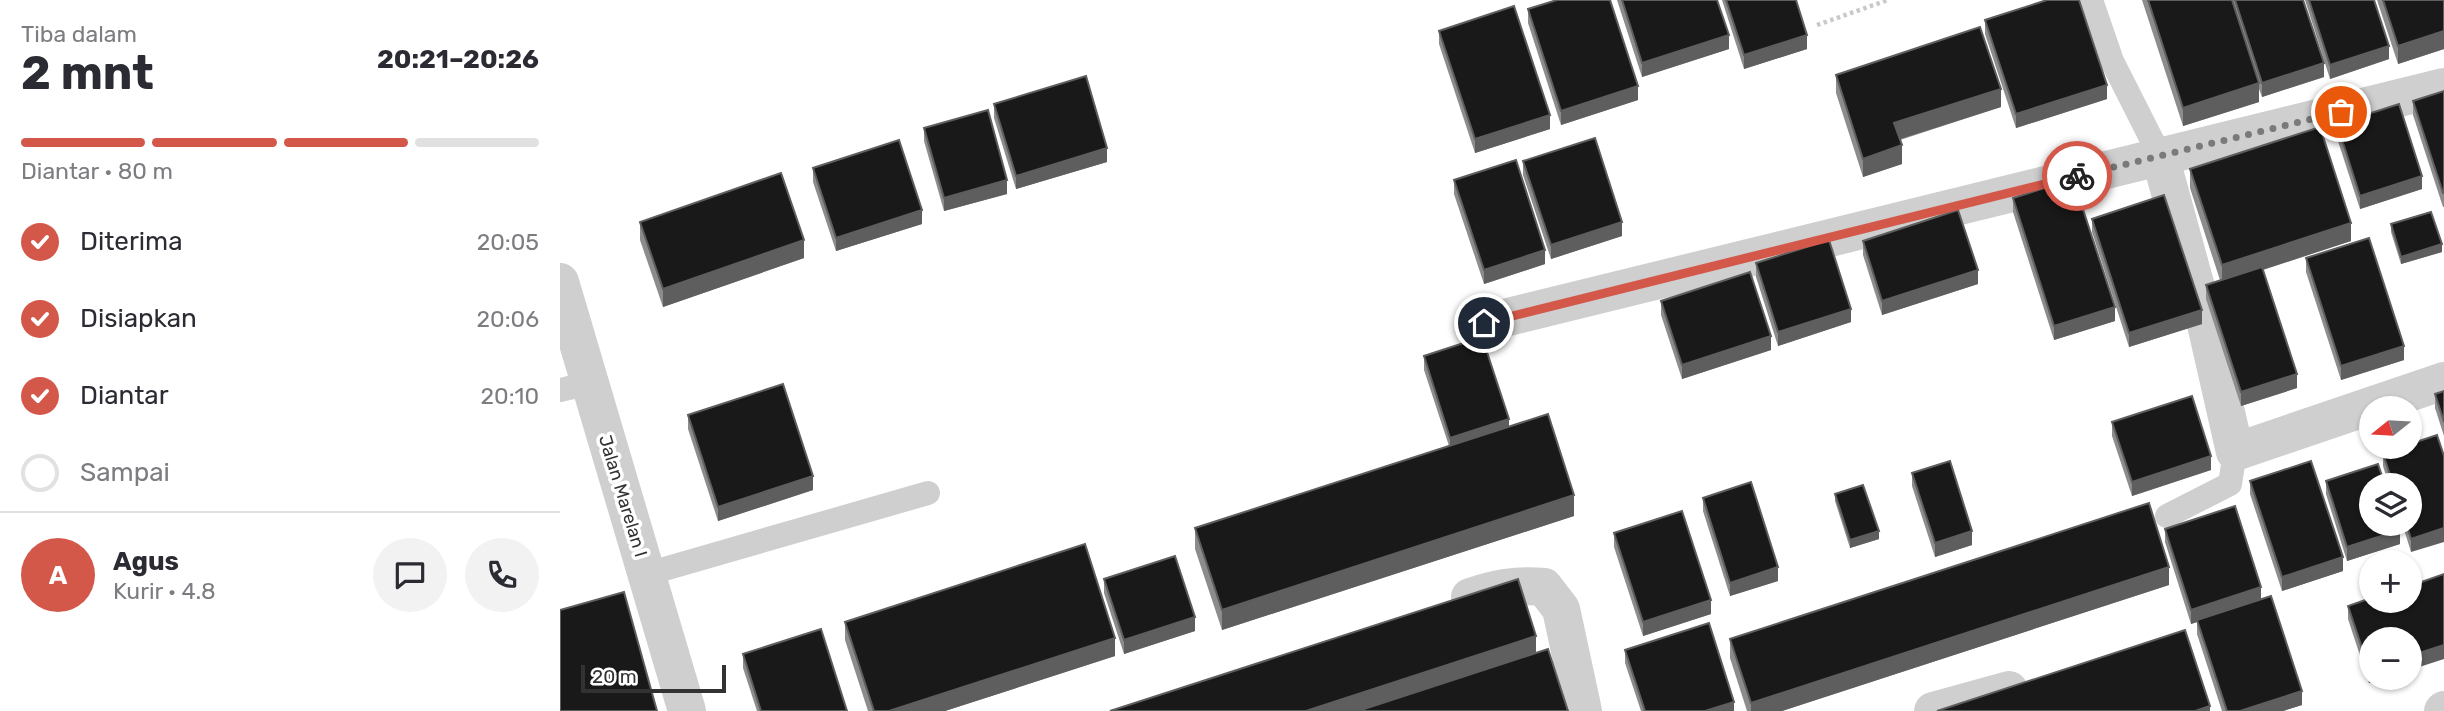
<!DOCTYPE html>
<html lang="id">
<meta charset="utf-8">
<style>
:root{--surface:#fff;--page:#f2f2f3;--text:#2b2b33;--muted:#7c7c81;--line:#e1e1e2;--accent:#d4584a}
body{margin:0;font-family:Rubik,sans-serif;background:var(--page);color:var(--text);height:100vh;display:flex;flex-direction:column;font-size:26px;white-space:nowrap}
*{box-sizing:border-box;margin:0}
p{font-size:23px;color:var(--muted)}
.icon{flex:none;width:38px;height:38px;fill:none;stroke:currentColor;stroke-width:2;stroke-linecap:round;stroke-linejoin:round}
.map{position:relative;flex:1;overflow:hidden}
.sheet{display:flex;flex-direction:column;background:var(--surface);width:560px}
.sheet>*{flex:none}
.needle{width:46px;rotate:252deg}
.fabs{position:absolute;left:1799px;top:396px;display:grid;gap:14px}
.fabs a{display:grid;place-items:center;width:63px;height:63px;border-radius:50%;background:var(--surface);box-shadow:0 2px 5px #0004;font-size:35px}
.scale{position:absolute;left:21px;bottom:18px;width:145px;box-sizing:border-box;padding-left:7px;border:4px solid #323232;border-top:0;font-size:19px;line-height:24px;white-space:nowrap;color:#323232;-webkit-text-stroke:5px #fff;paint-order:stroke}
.pin{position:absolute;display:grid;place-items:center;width:60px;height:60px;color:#fff;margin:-30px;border:4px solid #fff;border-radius:50%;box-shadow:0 2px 7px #0007}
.courier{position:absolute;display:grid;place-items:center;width:70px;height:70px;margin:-35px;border:5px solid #d4584a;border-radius:50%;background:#fff;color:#222;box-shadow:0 2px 9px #0007}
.summary em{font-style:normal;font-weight:700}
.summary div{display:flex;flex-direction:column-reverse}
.summary{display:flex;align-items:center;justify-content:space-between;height:119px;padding:0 21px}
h1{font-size:46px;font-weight:700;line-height:52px}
.bar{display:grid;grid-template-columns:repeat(4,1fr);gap:10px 7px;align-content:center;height:84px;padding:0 21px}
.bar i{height:9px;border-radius:5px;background:var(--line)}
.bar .on{background:var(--accent)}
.bar p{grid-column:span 4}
.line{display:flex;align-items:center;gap:18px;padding:0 21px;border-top:2px solid var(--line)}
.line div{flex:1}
.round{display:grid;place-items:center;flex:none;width:74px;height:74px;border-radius:37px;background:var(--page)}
ol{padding:0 21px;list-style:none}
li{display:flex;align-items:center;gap:21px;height:77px}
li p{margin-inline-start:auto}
li .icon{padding:7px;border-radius:50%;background:var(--accent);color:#fff;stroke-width:4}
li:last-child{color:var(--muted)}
li i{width:38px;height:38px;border:4px solid var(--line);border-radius:50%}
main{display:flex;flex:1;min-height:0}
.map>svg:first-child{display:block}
</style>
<main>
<section class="sheet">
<div class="summary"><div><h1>2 mnt</h1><p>Tiba dalam</p></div><em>20:21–20:26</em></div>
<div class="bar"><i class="on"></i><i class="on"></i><i class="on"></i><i></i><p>Diantar · 80 m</p></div>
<ol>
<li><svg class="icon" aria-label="check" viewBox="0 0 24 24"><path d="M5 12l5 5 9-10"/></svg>Diterima<p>20:05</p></li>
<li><svg class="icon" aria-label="check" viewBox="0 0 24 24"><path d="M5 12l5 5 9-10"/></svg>Disiapkan<p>20:06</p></li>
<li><svg class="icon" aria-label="check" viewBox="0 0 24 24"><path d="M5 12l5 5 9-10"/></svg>Diantar<p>20:10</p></li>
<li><i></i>Sampai</li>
</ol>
<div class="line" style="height:126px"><b class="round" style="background:var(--accent);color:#fff">A</b><div><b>Agus</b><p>Kurir · 4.8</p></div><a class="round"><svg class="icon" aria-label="chat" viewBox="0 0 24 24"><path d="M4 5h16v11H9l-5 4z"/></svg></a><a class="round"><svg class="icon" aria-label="phone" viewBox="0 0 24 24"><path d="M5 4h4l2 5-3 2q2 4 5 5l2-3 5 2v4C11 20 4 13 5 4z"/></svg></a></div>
</section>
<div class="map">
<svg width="1884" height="711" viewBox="0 0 1884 711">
<rect width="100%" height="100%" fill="#fff"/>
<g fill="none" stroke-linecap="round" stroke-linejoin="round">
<!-- path -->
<polyline stroke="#c9c9c9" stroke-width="4.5" stroke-dasharray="3.5 3.5" stroke-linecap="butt" points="1257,25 1328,0"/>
<!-- lane -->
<g stroke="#cfcfcf" stroke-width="24">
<polyline points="1531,0 1552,61 1600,156"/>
<polyline points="0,390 30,383"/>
<polyline points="1607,516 1670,484 1675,452"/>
<polyline points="87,574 368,493"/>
</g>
<!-- street -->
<g stroke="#cfcfcf" stroke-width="38">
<polyline points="1600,156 1645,320 1675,452 1884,381"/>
<polyline points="0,282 127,711"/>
<polyline points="924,323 1884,87"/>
<path d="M910 597C935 589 957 584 984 587L1001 609 1023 711"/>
<polyline points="1373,711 1449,690"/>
<polyline points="1883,711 1884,710"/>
</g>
</g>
<!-- wall -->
<g fill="#8c8c8c">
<polygon points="1057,0 1157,0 1169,49 1082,77"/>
<polygon points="1162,0 1236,0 1247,49 1184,69"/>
<polygon points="1582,0 1743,0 1764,77 1702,97 1699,89 1699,102 1623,126"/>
<polygon points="1745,0 1814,0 1829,59 1770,79"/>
<polygon points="1817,0 1884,0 1884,49 1838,64"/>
<polygon points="968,9 1078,100 1001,125 968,23"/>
<polygon points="1425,20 1547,99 1456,128 1425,34"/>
<polygon points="879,31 990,129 915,153 879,44"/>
<polygon points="1276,75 1441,107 1340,140 1342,164 1303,177 1276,93"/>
<polygon points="1884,91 1884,207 1883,207 1853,115 1853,101"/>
<polygon points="434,104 547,162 456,189 434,118"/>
<polygon points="1777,124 1862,189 1800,209 1777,138"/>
<polygon points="364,128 447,194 384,211 364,141"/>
<polygon points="963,161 1062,236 991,259 963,175"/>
<polygon points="253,168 362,224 276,251 253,182"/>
<polygon points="1630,169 1791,241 1703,270 1737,388 1681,406 1646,299 1646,285 1660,280 1630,188"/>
<polygon points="894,180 985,264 924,284 894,194"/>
<polygon points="1453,198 1555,321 1494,340 1453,212"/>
<polygon points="1532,219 1642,324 1569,347 1532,232"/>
<polygon points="80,222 244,258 103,307 80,240"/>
<polygon points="1831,224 1882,252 1841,264 1831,232"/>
<polygon points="1303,241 1418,284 1322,315 1303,255"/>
<polygon points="1746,258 1844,360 1781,380 1746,272"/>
<polygon points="1196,263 1291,322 1218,346 1196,277"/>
<polygon points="1101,301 1211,350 1122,379 1101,315"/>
<polygon points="864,356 949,426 1014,516 662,630 635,549 635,528 889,446 864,370"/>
<polygon points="1884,391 1884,436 1875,408 1875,394"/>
<polygon points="128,415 253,490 158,521 128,429"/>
<polygon points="1552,422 1651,470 1572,496 1552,436"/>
<polygon points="1823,453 1884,456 1851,552 1842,523 1850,523 1850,485 1829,485 1823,466"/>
<polygon points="1352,473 1412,545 1375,557 1352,486"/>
<polygon points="1690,481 1783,571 1722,591 1690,494"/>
<polygon points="1766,481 1840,544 1787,561 1766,494"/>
<polygon points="1275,494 1319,539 1290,548 1275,501"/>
<polygon points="1143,498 1218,581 1170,596 1143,511"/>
<polygon points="1605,529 1701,599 1742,705 1723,711 1662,711 1637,634 1637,622 1631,624 1605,542"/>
<polygon points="1054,533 1151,614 1083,636 1054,547"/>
<polygon points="1884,574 1811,677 1826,677 1809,683 1788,619 1788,606"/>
<polygon points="544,579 635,631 564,654 544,593"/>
<polygon points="1609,585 1222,711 1187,711 1170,658 1170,639"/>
<polygon points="285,622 555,656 385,711 308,711 285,640"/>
<polygon points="1065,650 1174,711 1081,711 1065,663"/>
<polygon points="183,654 287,711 197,711 183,668"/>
</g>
<!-- shaded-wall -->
<g fill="#5e5e5e">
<polygon points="1884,31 1884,49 1838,64 1838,46"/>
<polygon points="1169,35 1169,49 1082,77 1082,63"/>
<polygon points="1247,35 1247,49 1184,69 1184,55"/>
<polygon points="1829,46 1829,59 1770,79 1770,65"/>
<polygon points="1764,63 1764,77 1702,97 1702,83"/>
<polygon points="1699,83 1699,102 1623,126 1623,108"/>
<polygon points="1547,85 1547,99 1456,128 1456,114"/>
<polygon points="1078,86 1078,100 1001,125 1001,111"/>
<polygon points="1441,89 1441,107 1334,141 1334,123"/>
<polygon points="990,115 990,129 915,153 915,139"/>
<polygon points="1342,145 1342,164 1303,177 1303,159"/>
<polygon points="547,148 547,162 456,189 456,176"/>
<polygon points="1862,176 1862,189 1800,209 1800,196"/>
<polygon points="447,180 447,194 384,211 384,198"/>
<polygon points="362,210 362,224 276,251 276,238"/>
<polygon points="1062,222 1062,236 991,259 991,245"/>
<polygon points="1791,223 1791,241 1662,283 1662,265"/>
<polygon points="244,240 244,258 103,307 103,289"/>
<polygon points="1882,244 1882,252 1841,264 1841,257"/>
<polygon points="985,250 985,264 924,284 924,270"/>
<polygon points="1418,270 1418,284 1322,315 1322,301"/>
<polygon points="1555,307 1555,321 1494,340 1494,326"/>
<polygon points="1291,309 1291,322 1218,346 1218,332"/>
<polygon points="1642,310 1642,324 1569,347 1569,333"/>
<polygon points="1211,336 1211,350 1122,379 1122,365"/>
<polygon points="1844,346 1844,360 1781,380 1781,366"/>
<polygon points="1737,374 1737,388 1681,406 1681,392"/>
<polygon points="949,419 949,433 890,452 890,438"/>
<polygon points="1651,456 1651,470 1572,496 1572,482"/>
<polygon points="253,476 253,490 158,521 158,507"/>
<polygon points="1014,495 1014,516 662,630 662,610"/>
<polygon points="1884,528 1884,542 1851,552 1851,539"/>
<polygon points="1840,530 1840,544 1787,561 1787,547"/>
<polygon points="1319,531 1319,539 1290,548 1290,540"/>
<polygon points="1412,531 1412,545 1375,557 1375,543"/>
<polygon points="1783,557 1783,571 1722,591 1722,577"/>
<polygon points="1218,567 1218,581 1170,596 1170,583"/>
<polygon points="1609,567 1609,585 1222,711 1191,711 1191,703"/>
<polygon points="1701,587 1701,601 1631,624 1631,610"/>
<polygon points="1151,600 1151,614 1083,636 1083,622"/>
<polygon points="635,617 635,631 564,654 564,640"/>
<polygon points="976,636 976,657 810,711 746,711"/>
<polygon points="555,638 555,656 385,711 329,711"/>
<polygon points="1884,645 1884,659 1850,670 1850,656"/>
<polygon points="1811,668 1811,677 1826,677 1809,683 1809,669"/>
<polygon points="1742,691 1742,705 1723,711 1680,711"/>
<polygon points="1174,702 1174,711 1145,711"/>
<polygon points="1650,706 1650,711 1635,711"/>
</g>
<!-- building -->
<g fill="#191919" stroke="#5e5e5e" stroke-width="2">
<polygon points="997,0 1050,0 1078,86 1001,111 968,9"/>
<polygon points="1062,0 1157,0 1169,35 1082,63"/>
<polygon points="1166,0 1236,0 1247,35 1184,55"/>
<polygon points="1487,0 1519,0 1547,85 1456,114 1425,20"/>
<polygon points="1588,0 1672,0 1699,83 1623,108"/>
<polygon points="1675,0 1743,0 1764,63 1702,83"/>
<polygon points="1749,0 1814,0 1829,46 1770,65"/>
<polygon points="1823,0 1884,0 1884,31 1838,46"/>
<polygon points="954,6 990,115 915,139 879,31"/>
<polygon points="1420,27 1441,89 1334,123 1342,145 1303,159 1276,75"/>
<polygon points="526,76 547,148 456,176 434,104"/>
<polygon points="1884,91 1884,193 1883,193 1853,101"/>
<polygon points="1839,104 1862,176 1800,196 1777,124"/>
<polygon points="428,110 447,180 384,198 364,128"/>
<polygon points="1760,127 1791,223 1662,265 1630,169"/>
<polygon points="1035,138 1062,222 991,245 963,161"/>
<polygon points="339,140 362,210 276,238 253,168"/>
<polygon points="956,160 985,250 924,270 894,180"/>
<polygon points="221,173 244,240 103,289 80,222"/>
<polygon points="1513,179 1555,307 1494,326 1453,198"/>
<polygon points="1604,195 1642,310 1569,333 1532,219"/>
<polygon points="1398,210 1418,270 1322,301 1303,241"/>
<polygon points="1871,212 1882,244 1841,257 1831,224"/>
<polygon points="1809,238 1844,346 1781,366 1746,258"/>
<polygon points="1269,240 1291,309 1218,332 1196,263"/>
<polygon points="1702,267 1737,374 1681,392 1646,285"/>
<polygon points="1190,272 1211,336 1122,365 1101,301"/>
<polygon points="922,337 949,419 890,438 864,356"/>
<polygon points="223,384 253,476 158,507 128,415"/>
<polygon points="1884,391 1884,422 1875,394"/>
<polygon points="1632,396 1651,456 1572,482 1552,422"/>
<polygon points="988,414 1014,495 662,610 635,528"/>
<polygon points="1877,435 1884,456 1884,528 1851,539 1846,523 1850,523 1850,485 1833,485 1823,453 1843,446 1850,446 1850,444"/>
<polygon points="1390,461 1412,531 1375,543 1352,473"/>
<polygon points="1751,461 1783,557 1722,577 1690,481"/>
<polygon points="1818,464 1825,485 1811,485 1811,523 1838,523 1840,530 1787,547 1766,481"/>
<polygon points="1191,482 1218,567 1170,583 1143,498"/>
<polygon points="1303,485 1319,531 1290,540 1275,494"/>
<polygon points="1589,503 1609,567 1191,703 1170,639"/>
<polygon points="1675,506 1701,587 1631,610 1605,529"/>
<polygon points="1122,511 1151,600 1083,622 1054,533"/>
<polygon points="525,544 555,638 329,711 314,711 285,622"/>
<polygon points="615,556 635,617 564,640 544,579"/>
<polygon points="1884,574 1884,645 1850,656 1850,639 1811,639 1811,668 1809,669 1788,606 1811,598 1811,600 1850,600 1850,586"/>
<polygon points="958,579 976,636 746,711 550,711"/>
<polygon points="64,592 97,711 0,711 0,610"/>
<polygon points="1711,596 1742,691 1680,711 1667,711 1637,620"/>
<polygon points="1149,623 1174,702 1145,711 1085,711 1065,650"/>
<polygon points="261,629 287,711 201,711 183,654"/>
<polygon points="1625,630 1650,706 1635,711 1377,711"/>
<polygon points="988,649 1008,711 798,711"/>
</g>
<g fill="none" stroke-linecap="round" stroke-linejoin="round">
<!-- done -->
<polyline stroke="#7a7a7a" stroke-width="7" stroke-dasharray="0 12.6" points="1517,176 1781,112"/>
<!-- route -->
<polyline stroke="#d4584a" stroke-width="9" points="924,323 1517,176"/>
</g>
<g text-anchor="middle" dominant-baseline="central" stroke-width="7" stroke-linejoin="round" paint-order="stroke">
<!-- street labels -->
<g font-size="18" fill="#323232" stroke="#fff">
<text transform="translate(63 496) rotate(73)">Jalan Marelan I</text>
</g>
</g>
</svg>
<div class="fabs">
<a><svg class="needle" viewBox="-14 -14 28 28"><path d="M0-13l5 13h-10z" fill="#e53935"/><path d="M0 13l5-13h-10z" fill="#7c7c81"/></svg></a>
<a><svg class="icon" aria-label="layers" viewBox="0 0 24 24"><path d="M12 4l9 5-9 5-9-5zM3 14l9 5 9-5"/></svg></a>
<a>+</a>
<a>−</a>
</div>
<div class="scale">20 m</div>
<div class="pin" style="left:1781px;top:112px;background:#ea580c"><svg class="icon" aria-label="bag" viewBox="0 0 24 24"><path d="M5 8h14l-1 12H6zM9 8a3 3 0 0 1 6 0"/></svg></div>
<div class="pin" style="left:924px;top:323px;background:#1f2937"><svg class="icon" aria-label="home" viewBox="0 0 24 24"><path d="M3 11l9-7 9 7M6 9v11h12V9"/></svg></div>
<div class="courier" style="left:1517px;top:176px"><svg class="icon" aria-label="bike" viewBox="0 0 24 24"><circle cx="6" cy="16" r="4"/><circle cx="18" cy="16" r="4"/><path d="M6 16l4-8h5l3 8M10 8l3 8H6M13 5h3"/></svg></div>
</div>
</main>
